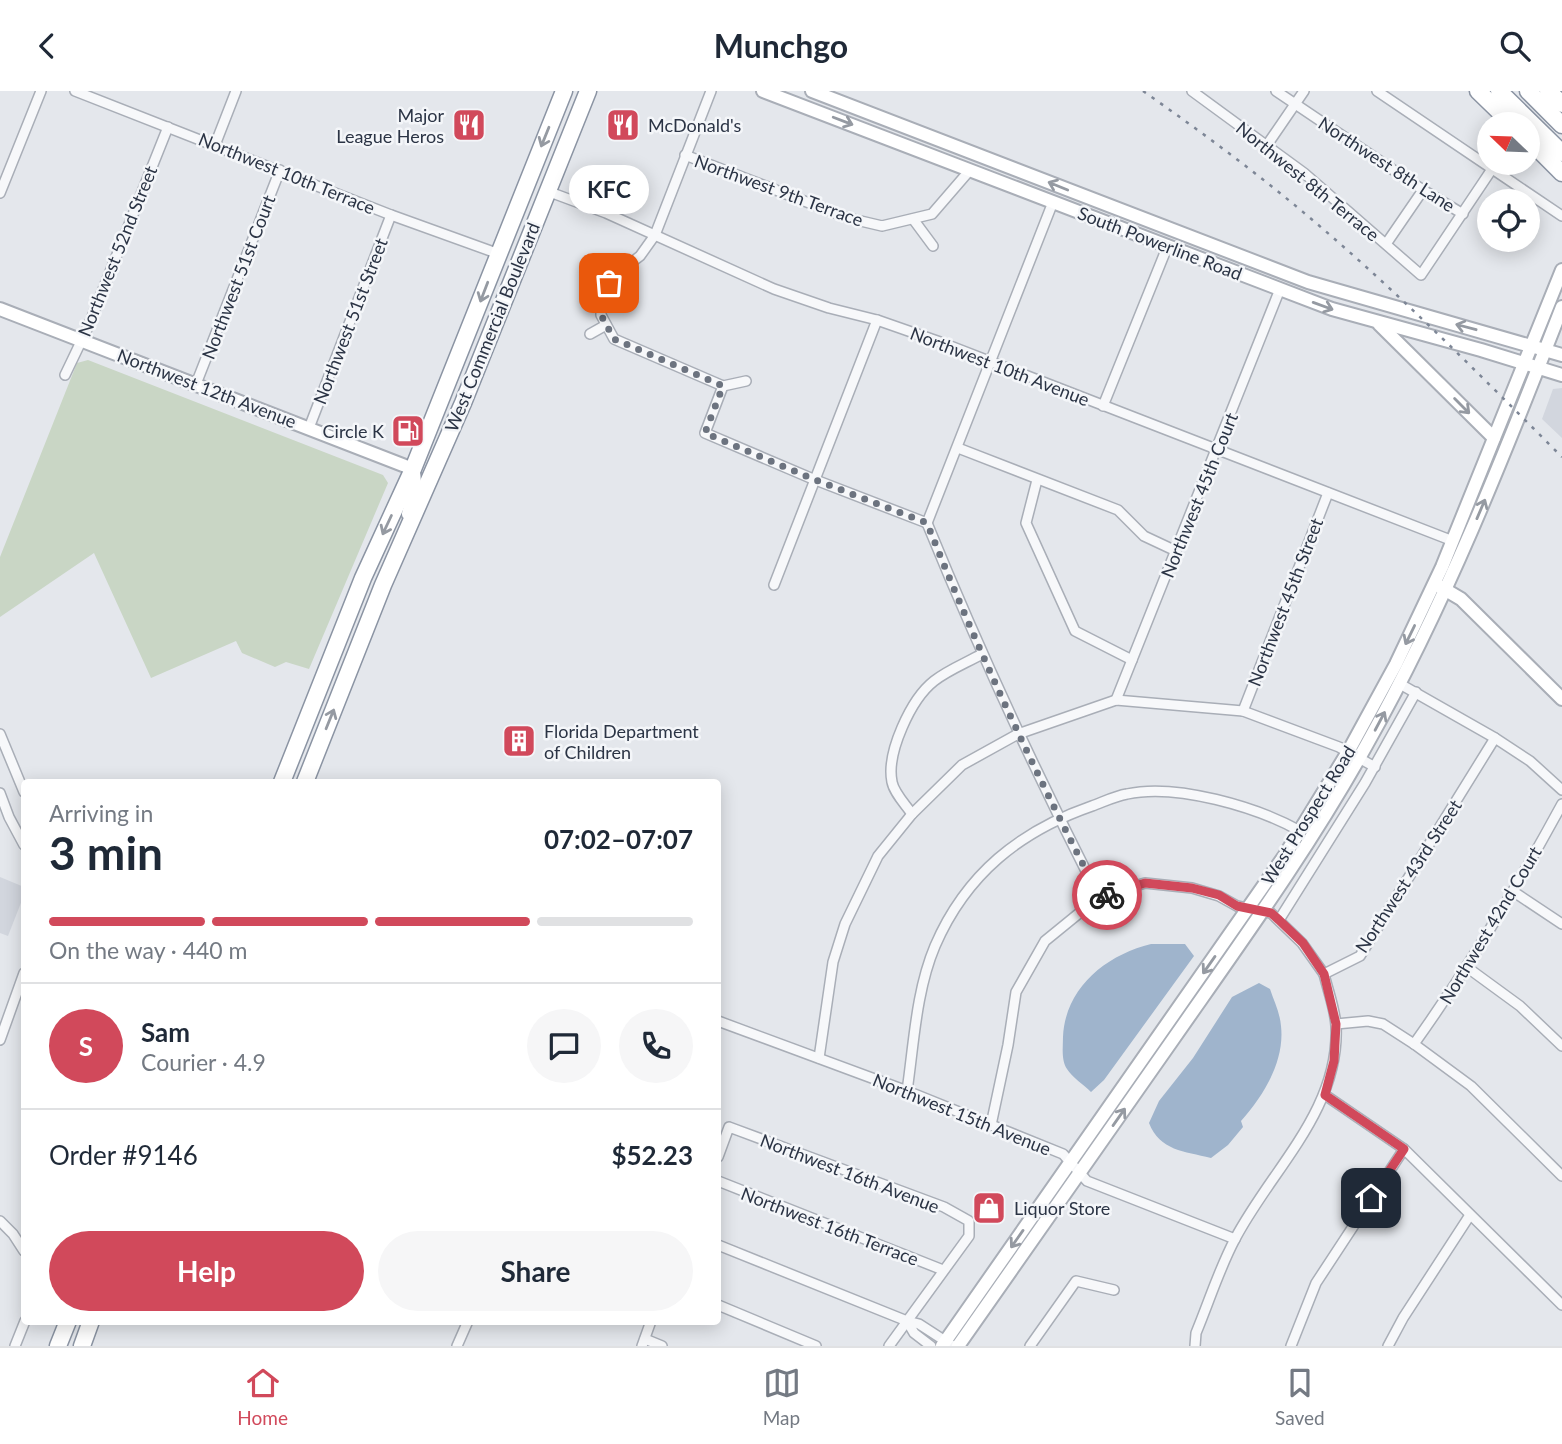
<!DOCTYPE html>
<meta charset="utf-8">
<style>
:root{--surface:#fff;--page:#f6f6f7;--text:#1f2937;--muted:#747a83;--line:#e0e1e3;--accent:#d1495b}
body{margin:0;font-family:Lato,sans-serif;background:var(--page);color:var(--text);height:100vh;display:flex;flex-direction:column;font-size:26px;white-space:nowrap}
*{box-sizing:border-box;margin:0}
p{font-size:23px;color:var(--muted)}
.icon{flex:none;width:38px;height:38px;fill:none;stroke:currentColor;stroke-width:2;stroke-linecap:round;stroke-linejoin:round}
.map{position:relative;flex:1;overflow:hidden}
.side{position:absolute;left:21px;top:688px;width:700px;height:546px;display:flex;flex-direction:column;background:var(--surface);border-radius:7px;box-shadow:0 4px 18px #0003}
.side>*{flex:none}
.needle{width:46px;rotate:293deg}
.tools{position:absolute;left:1477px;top:21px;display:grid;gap:14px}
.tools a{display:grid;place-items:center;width:63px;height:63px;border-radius:50%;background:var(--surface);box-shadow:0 4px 18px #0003;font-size:35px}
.pin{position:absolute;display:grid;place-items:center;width:60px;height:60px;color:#fff;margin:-30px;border-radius:14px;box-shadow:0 4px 10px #0006}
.courier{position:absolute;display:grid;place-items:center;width:70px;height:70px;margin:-35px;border:5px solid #d1495b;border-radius:50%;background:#fff;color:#222;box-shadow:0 2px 9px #0007}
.bubble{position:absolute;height:49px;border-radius:24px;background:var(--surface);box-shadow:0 4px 18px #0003;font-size:23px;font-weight:700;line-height:49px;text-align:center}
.head em{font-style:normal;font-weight:700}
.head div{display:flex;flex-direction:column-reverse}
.head{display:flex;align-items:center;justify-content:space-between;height:119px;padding:0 28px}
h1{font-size:46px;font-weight:700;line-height:52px}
.bar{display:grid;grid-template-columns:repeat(4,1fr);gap:10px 7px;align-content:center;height:84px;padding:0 28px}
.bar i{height:9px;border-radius:5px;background:var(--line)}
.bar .active{background:var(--accent)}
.bar p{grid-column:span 4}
.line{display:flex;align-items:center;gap:18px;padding:0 28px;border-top:2px solid var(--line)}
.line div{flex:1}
.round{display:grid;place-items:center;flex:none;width:74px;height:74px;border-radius:37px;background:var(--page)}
.button{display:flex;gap:14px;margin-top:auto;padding:14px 28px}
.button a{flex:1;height:80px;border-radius:42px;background:var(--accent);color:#fff;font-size:28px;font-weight:700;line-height:80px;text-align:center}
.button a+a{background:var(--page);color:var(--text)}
header{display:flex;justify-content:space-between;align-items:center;height:91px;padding:0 28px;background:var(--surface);font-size:32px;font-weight:700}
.tabs{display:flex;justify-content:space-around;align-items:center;height:98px;border-top:2px solid var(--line);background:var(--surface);font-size:19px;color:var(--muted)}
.tabs a{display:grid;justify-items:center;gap:4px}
.tabs .active{color:var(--accent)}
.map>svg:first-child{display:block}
</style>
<header><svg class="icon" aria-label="back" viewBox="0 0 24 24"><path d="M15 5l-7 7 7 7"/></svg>Munchgo<svg class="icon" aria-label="search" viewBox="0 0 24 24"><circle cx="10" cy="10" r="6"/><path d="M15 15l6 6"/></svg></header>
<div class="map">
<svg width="1562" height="1255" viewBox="0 0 1562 1255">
<rect width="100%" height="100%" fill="#e4e7ec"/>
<!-- built -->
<g fill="#d2d6de">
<polygon points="1562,297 1562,347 1542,328 1553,298"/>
<polygon points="0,786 24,796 24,804 8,845 0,842"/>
</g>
<!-- green -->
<polygon fill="#c9d6c5" points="88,269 383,384 388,392 309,578 286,571 275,576 242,562 236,550 151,587 94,462 0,526 0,466 77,272"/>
<!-- water -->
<g fill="#9fb4cc">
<path d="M1151 853H1185L1194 865 1104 989 1091 1001C1084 994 1072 986 1067 978 1061 969 1063 956 1063 946 1065 897 1106 864 1151 853Z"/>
<path d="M1259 892 1270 898C1274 910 1280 922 1281 935 1285 971 1263 1005 1241 1030L1243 1036 1228 1054 1211 1067C1184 1060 1160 1060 1149 1032L1159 1010 1193 967 1232 906Z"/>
</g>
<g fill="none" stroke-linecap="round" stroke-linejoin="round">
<defs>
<g id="street">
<polyline points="75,0 391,124 499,163"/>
<polyline points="711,0 655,144 640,165 619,181 609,192 601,206 601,224 614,248 723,295 746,290"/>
<polyline points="1192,0 1304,82 1421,184 1492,78"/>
<polyline points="1276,0 1423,99 1463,123"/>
<polyline points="1377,0 1562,125"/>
<polyline points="215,54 236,0"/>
<polyline points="1267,54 1304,0"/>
<polyline points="685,64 848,127 882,135 932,123 970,79"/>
<polyline points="547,100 606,122 774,198 829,217 877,229 940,251 1453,450"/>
<polyline points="0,102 41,0"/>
<polyline points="913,128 933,155"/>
<polyline points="1386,153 1423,99"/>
<polyline points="590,243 606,234"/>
<polyline points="65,284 88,236 168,36"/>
<polyline points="196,293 280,79"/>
<polyline points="723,295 705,342 813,388 927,432"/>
<polyline points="1103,315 1168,154"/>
<polyline points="309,337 391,124"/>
<polyline points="958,357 1118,419 1144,445 1176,460"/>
<polyline points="1037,389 1026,432 1075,540 1132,569"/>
<path d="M927 432C979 559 1037 684 1099 806"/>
<polyline points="927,432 1053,111"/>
<polyline points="774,494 877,229"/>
<polyline points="1400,593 1495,647 1530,670 1562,699"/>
<polyline points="1116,609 1280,198"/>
<polyline points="1243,620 1328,402"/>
<polyline points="0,643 24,701"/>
<polyline points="0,702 9,726 24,754"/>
<path d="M912 723C906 714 894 702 892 691 886 662 911 608 934 590 948 579 966 572 982 563"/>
<polyline points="1514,801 1562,833"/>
<polyline points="1279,829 1365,692 1416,601"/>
<polyline points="1468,877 1520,915 1562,955"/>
<polyline points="718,930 907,1000 1063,1063 1087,1090 1235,1148"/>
<polyline points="1336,933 1368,930 1383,933 1414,953 1471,995 1562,1085"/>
<polyline points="0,949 24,882"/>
<path d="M1414 953C1469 876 1517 796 1562 713"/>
<polyline points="819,967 833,871 845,833 878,765 912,723 962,674 1018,643 1116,609 1243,620 1339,656 1375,676"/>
<path d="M907 1000C914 952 916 900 935 855 966 783 1020 740 1092 715 1103 711 1115 705 1127 703 1176 692 1257 716 1300 740"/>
<polyline points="1325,1004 1404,1058 1562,1214"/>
<polyline points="991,1034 1008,954 1016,901 1045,850 1099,806 1145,792 1192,797 1219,805 1237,815 1271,822 1302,852 1324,883"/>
<polyline points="718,1066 729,1036 944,1116 969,1130 969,1145 889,1255"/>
<polyline points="718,1090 943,1179"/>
<polyline points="0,1130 13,1143 24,1160"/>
<polyline points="718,1154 907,1230 919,1233 953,1255"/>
<polyline points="718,1214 816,1255"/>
<polyline points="907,1230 914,1242 931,1255"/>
<polyline points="645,1248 662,1255"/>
<polyline points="15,1255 25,1230"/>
<polyline points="457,1255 468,1230"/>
<polyline points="642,1255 651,1230"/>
<polyline points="1030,1255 1076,1190 1114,1199"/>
<path d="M1195 1255 1196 1242C1209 1211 1219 1178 1235 1148 1271 1079 1340 1019 1336 935 1335 918 1328 900 1324 883L1360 865 1495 647"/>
<polyline points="1291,1255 1316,1192 1404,1058"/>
<polyline points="1388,1255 1403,1227 1470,1124"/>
</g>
<g id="secondary">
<polyline points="763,0 1332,218 1481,259 1562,284"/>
<polyline points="812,0 1308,191 1562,264"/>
<path d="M0 218 413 378C418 394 412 407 408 423"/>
<polyline points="1379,233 1494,347"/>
<polyline points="1439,495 1461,508 1562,608"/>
<polyline points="942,1255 1285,764 1348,661 1396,573 1442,476 1562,179"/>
<path d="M958 1255C1030 1152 1102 1050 1174 947 1241 851 1310 756 1367 653 1445 514 1504 365 1562 216"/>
</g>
<g id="highway">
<polyline points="1478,0 1512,33"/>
<polyline points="1499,0 1562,62"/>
<polyline points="1528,0 1562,34"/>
<polyline points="1548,0 1562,13"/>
<polyline points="1528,48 1562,82"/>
<polyline points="282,691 363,487 413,378 564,0"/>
<polyline points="305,691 383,494 463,312 588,0"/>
<polyline points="58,1255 68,1230"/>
<polyline points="82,1255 91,1230"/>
</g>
</defs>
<!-- street casing -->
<use href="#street" stroke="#a9aeb7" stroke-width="12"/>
<!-- secondary casing -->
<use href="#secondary" stroke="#a9aeb7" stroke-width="16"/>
<!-- highway casing -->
<use href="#highway" stroke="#8b94a3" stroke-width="19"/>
<!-- street -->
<use href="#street" stroke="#f7f8fa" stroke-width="9"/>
<!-- secondary -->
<use href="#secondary" stroke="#fff" stroke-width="12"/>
<!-- highway -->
<use href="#highway" stroke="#fff" stroke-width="16"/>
<!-- rail -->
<path stroke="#7d8696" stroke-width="2.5" stroke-dasharray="3.5 7" stroke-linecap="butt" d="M1143 0C1203 42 1261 85 1316 132 1402 205 1482 286 1562 366"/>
</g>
<!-- one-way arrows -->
<defs><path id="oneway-shaft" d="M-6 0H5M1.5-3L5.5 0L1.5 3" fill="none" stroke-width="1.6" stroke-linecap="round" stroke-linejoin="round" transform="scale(1.75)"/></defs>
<g stroke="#959aa2">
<use href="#oneway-shaft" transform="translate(843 30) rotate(21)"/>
<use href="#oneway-shaft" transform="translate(545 46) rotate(112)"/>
<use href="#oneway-shaft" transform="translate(1058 95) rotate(-158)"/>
<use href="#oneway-shaft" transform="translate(484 201) rotate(111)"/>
<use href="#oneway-shaft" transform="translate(1323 215) rotate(20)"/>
<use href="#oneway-shaft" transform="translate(1466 236) rotate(-165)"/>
<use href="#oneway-shaft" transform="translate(1462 315) rotate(45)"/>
<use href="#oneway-shaft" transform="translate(1481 418) rotate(-67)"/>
<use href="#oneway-shaft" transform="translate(387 434) rotate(115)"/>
<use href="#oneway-shaft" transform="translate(1410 544) rotate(116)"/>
<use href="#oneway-shaft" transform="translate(330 628) rotate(-68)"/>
<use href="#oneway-shaft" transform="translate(1380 630) rotate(-62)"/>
<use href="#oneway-shaft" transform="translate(1209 874) rotate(125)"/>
<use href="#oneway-shaft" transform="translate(1119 1026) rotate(-55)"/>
<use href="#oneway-shaft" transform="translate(1017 1148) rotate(125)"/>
</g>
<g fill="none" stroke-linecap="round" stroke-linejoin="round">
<!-- done -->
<path stroke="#6c737f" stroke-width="7" stroke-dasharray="0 12.6" d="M609 192 601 206V224L614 248 723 295 705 342 813 388 927 432C978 560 1036 684 1100 806L1107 804"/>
<!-- route -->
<polyline stroke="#d1495b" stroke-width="9" points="1107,804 1145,792 1192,797 1219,804 1237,815 1271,822 1279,829 1303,852 1324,883 1336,933 1334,970 1325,1004 1404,1058 1371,1107"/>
</g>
<!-- icons -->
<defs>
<symbol id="restaurant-square" viewBox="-11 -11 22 22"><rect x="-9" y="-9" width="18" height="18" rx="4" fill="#d1495b" stroke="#f4f6f9"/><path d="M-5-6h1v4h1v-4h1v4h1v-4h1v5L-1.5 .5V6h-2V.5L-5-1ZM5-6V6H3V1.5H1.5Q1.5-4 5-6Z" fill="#fff"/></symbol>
<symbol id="fuel-square" viewBox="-11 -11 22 22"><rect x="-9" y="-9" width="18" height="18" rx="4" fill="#d1495b" stroke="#f4f6f9"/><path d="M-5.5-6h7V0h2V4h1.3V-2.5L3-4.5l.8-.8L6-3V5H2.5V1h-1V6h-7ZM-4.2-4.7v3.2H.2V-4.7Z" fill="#fff"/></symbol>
<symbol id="building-square" viewBox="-11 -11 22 22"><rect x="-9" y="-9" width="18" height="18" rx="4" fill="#d1495b" stroke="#f4f6f9"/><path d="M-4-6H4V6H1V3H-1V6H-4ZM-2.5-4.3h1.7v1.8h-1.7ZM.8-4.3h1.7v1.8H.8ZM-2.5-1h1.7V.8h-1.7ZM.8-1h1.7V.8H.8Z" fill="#fff"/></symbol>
<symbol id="shop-square" viewBox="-11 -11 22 22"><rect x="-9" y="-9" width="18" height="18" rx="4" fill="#d1495b" stroke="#f4f6f9"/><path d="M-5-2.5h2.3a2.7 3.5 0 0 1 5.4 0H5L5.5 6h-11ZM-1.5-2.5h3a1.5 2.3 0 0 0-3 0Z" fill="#fff"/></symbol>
</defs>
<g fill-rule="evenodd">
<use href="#restaurant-square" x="450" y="15" width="38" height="38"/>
<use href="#restaurant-square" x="604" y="15" width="38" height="38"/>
<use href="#fuel-square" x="389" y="321" width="38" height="38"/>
<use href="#building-square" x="500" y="631" width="38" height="38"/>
<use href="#shop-square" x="970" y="1098" width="38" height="38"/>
</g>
<g text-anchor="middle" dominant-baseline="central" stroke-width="5" stroke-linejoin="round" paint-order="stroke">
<!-- poi labels -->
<g font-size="18" fill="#2b3445" stroke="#f4f6f9" text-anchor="start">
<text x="444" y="24" text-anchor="end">Major<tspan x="444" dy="21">League Heros</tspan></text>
<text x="648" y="34">McDonald's</text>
<text x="384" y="340" text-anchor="end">Circle K</text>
<text x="544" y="640">Florida Department<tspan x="544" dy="21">of Children</tspan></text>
<text x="1014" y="1117">Liquor Store</text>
</g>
<!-- street labels -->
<g font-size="18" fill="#2b3445" stroke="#f4f6f9">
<text transform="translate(1387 73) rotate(33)">Northwest 8th Lane</text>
<text transform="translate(287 82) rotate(22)">Northwest 10th Terrace</text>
<text transform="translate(1308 90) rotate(39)">Northwest 8th Terrace</text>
<text transform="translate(779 99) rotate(20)">Northwest 9th Terrace</text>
<text transform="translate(1160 152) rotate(21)">South Powerline Road</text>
<text transform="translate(117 160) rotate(-68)">Northwest 52nd Street</text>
<text transform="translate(238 186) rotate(-69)">Northwest 51st Court</text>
<text transform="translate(350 230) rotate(-69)">Northwest 51st Street</text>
<text transform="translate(492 236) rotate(-68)">West Commercial Boulevard</text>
<text transform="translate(1000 275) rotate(21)">Northwest 10th Avenue</text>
<text transform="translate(207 297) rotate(21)">Northwest 12th Avenue</text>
<text transform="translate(1199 404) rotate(-68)">Northwest 45th Court</text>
<text transform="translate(1285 511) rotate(-69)">Northwest 45th Street</text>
<text transform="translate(1308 724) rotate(-58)">West Prospect Road</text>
<text transform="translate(1408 785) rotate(-57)">Northwest 43rd Street</text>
<text transform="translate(1490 834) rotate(-59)">Northwest 42nd Court</text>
<text transform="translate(962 1023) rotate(22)">Northwest 15th Avenue</text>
<text transform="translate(850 1082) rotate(21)">Northwest 16th Avenue</text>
<text transform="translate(830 1135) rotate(21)">Northwest 16th Terrace</text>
</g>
</g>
</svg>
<div class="tools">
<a><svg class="needle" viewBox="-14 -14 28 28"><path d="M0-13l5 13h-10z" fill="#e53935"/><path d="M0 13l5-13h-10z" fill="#747a83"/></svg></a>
<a><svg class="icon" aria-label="locate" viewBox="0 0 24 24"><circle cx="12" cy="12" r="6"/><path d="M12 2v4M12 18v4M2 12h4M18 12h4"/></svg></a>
</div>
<div class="pin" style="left:609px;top:192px;background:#ea580c"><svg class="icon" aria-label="bag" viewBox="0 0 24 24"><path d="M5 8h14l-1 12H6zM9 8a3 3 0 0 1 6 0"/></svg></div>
<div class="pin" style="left:1371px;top:1107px;background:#1f2937"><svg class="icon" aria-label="home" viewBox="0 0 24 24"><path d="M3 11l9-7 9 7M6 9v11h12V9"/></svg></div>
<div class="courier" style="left:1107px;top:804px"><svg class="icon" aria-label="bike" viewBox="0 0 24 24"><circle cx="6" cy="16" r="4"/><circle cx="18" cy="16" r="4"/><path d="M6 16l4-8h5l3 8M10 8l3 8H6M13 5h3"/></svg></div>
<div class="bubble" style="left:569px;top:74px;width:80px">KFC</div>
<section class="side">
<div class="head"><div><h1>3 min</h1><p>Arriving in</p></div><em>07:02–07:07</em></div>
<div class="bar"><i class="active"></i><i class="active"></i><i class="active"></i><i></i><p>On the way · 440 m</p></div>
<div class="line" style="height:126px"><b class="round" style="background:var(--accent);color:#fff">S</b><div><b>Sam</b><p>Courier · 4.9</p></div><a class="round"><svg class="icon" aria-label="chat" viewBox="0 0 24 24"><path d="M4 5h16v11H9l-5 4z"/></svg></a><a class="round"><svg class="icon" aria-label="phone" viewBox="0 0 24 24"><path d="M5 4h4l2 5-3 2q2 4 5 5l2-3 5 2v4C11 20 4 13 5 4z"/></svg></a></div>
<div class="line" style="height:91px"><div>Order #9146</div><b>$52.23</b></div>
<div class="button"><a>Help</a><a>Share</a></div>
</section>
</div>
<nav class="tabs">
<a class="active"><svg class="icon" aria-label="home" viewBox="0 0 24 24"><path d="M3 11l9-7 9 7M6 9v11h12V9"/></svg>Home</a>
<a><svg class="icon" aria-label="map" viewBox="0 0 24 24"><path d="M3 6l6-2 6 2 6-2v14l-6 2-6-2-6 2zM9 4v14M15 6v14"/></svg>Map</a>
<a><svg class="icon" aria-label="saved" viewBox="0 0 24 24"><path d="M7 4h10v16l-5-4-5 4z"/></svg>Saved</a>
</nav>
